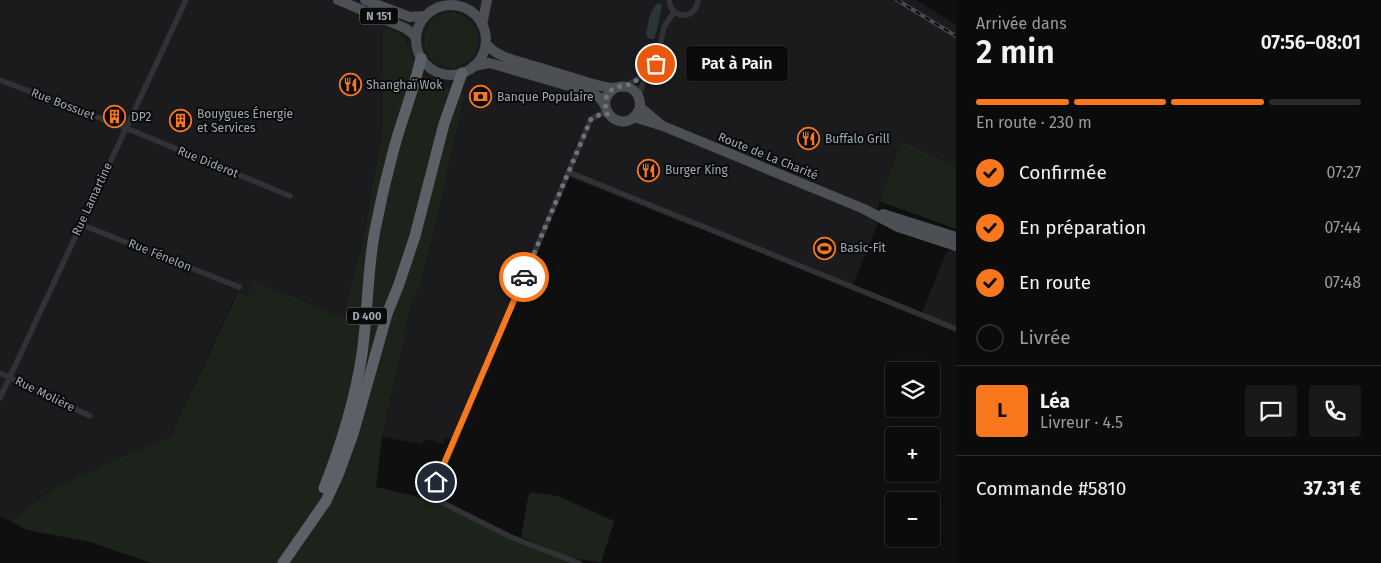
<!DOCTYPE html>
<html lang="fr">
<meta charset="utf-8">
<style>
:root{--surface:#0b0b0c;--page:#19191a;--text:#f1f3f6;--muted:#9a9b9d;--line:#2b2b2d;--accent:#f9781e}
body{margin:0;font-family:"Fira Sans",sans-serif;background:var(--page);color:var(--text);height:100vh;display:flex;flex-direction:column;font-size:19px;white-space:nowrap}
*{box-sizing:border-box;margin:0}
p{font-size:16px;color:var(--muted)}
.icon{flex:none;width:28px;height:28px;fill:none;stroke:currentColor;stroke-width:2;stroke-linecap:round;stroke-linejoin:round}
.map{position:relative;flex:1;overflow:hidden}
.details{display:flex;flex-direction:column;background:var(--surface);width:425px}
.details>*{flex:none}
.buttons{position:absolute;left:885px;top:362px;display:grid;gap:10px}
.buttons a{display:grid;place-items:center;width:55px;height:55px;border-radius:5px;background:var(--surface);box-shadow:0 1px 4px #0004,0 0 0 1px var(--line);font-size:25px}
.pin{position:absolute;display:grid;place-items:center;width:42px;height:42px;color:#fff;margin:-21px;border:2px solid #fff;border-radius:50%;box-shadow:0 1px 5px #0007}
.courier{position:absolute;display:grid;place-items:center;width:50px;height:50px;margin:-25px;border:4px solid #f9781e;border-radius:50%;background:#fff;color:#222;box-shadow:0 1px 6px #0007}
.bubble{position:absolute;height:35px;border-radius:5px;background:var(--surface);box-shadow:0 1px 4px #0004,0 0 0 1px var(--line);font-size:16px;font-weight:600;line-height:35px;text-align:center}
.headline em{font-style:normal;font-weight:600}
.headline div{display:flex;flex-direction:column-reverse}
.headline{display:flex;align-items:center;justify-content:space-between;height:85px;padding:0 20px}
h1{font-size:32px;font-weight:600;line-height:38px}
.bar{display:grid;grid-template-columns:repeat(4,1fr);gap:8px 5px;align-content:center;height:60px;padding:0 20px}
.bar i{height:6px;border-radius:4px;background:var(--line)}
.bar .on{background:var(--accent)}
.bar p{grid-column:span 4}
.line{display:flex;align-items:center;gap:12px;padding:0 20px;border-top:1px solid var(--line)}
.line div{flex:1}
.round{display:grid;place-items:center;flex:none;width:52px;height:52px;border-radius:5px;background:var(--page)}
ol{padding:0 20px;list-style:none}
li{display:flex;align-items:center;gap:15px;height:55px}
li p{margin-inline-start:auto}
li .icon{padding:5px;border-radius:50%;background:var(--accent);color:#111;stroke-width:4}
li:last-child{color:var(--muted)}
li i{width:28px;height:28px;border:2px solid var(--line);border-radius:50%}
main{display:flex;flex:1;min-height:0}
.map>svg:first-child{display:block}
</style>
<main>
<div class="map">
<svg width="956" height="563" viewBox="0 0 956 563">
<rect width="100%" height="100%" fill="#0f0f10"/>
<!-- built -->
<g fill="#1b1b1d">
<polygon points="0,0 916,0 956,25 956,166 902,143 879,201 877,225 852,287 723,235 689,225 567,176 455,440 445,438 443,444 425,439 422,444 382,437 404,340 409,310 420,285 434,233 464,97 455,90 417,77 409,44 406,39 403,36 384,27 383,127 362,246 354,271 344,318 247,296 237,292 170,437 157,441 59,485 10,521 0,516"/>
<polygon points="956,246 956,329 921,315 946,253"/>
</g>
<!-- green -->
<g fill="#1c231b">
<circle cx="451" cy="40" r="27"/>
<path d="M383 27C389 29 397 31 402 35 411 42 415 67 417 78L460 91 464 97 434 233 420 285 409 310 404 340 382 437 376 487 423 498 431 497 513 538 579 563H151L90 542 27 530 10 521 59 485 157 441 170 437 238 292 247 296 254 281 344 318 354 271 362 246 383 127Z"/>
<polygon points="902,142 956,166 956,229 879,201"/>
<polygon points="531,492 558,496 614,521 601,563 569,557 521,537 528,497"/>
</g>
<!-- water -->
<path fill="#283639" d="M658 3 662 5C660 16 658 29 654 39H649L646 35C648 24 649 10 658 3Z"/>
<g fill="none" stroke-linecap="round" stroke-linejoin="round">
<!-- street -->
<g stroke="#303235" stroke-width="5.5">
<path d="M669 0C671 20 696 20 698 0"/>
<polyline points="0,80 126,128 290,196"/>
<polyline points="626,86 651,70"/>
<polyline points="639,96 643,83 656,64 664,27 674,12"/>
<polyline points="568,172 956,329"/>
<polyline points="80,224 239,287"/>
<polyline points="0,373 90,416"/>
<polyline points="0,398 186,0"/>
<polyline points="579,563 513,538 431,497 591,119 601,114 608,114"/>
</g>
<!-- primary -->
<g stroke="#4c5054" stroke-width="10">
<polyline points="338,0 405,28 412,33 416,38"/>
<polyline points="365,0 410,17 425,16"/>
<circle cx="451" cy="40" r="35"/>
<polyline points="482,25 487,0"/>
<path d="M486 44C490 48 495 53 501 55 510 60 521 62 530 65 549 70 567 76 586 82 594 84 603 87 612 88 617 88 622 85 627 87 639 90 644 105 636 115 619 135 590 104 615 88"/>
<polyline points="474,66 489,63 497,65 590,92 599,97 605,105"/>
<polyline points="640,107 660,124"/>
<polyline points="634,117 663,126 864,209 898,227 956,246"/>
<polyline points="883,214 956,237"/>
</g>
<!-- highway -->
<g stroke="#5b6166" stroke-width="11">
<path d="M324 488C341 445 355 400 362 354 368 313 367 271 375 230 380 204 386 178 393 152 401 121 414 90 421 58"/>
<polyline points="283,563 326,501 338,475 353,434 387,314 399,284 415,236 444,124 462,73"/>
</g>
<defs>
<polyline id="rail" points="897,0 956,36"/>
</defs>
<!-- rail casing -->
<use href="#rail" stroke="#474a4e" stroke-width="4"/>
<!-- rail -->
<use href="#rail" stroke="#0a0a0b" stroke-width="2" stroke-dasharray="5.5" stroke-linecap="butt"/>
</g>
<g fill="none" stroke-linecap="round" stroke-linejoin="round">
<!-- done -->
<path stroke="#6d7479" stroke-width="5" stroke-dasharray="0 9" d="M524 277 591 119 601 114H608C603 104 605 92 616 87 620 86 624 87 628 85 638 80 649 73 656 64"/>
<!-- route -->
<polyline stroke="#f9781e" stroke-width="6" points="436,482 524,277"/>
</g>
<!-- icons -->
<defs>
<symbol id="restaurant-ring" viewBox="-11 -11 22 22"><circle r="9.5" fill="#0a0a0b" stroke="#f9781e" stroke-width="1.5"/><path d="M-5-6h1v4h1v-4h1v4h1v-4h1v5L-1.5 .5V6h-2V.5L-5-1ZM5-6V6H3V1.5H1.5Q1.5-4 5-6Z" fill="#f9781e"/></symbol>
<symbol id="bank-ring" viewBox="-11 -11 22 22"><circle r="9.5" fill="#0a0a0b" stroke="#f9781e" stroke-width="1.5"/><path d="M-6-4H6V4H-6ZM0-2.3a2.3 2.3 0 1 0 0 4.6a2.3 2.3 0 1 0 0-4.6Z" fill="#f9781e"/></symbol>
<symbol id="building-ring" viewBox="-11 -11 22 22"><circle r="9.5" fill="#0a0a0b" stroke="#f9781e" stroke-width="1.5"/><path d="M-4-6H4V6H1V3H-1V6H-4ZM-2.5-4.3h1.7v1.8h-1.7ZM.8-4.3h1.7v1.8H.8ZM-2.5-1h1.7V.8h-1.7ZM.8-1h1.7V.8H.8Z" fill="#f9781e"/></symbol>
<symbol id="stadium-ring" viewBox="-11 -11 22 22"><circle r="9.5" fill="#0a0a0b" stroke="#f9781e" stroke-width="1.5"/><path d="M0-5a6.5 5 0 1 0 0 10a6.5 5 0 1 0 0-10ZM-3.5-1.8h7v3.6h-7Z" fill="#f9781e"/></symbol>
</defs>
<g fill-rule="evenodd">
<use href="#restaurant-ring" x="338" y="72" width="25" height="25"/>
<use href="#bank-ring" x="468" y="84" width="25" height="25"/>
<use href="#building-ring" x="102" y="104" width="25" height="25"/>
<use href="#building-ring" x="168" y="108" width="25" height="25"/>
<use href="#restaurant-ring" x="796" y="126" width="25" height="25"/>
<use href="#restaurant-ring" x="636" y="158" width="25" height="25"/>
<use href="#stadium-ring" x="812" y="236" width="25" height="25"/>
</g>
<g text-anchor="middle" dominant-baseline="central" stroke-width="4" stroke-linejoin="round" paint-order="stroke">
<!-- shield labels -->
<g fill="#0a0a0b" stroke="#727a80" stroke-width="1">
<rect x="360" y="7.5" width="38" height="17" rx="4"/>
<rect x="347" y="307.5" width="40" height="17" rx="4"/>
</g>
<g font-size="11" font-weight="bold" fill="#9faab2">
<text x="379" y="16">N 151</text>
<text x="367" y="316">D 400</text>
</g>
<!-- poi labels -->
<g font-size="12" fill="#9faab2" stroke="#0a0a0b" text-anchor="start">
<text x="366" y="85">Shanghaï Wok</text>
<text x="497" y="97">Banque Populaire</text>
<text x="197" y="114">Bouygues Énergie<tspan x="197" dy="14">et Services</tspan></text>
<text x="131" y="117">DP2</text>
<text x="825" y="139">Buffalo Grill</text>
<text x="665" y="170">Burger King</text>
<text x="840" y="248">Basic-Fit</text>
</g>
<!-- street labels -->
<g font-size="12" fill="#9faab2" stroke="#0a0a0b">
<text transform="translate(63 104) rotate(21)">Rue Bossuet</text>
<text transform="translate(768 156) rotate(22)">Route de La Charité</text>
<text transform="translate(208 162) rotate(22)">Rue Diderot</text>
<text transform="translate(92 199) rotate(-65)">Rue Lamartine</text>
<text transform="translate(160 255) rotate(22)">Rue Fénelon</text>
<text transform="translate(45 394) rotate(26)">Rue Molière</text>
</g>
</g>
</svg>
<div class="buttons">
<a><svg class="icon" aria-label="layers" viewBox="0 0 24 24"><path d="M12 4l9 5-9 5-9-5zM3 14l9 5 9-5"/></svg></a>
<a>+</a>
<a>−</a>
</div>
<div class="pin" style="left:656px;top:64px;background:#ea580c"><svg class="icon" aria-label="bag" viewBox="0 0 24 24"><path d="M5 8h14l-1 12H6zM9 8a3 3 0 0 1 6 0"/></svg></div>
<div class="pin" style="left:436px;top:482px;background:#1f2937"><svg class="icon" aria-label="home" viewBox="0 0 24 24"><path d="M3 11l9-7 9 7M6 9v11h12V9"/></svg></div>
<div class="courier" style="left:524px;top:277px"><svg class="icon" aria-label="car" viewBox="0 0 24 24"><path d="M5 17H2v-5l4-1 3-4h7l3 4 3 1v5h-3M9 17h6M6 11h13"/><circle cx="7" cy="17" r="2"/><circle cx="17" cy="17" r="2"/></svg></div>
<div class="bubble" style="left:686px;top:46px;width:102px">Pat à Pain</div>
</div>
<section class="details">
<div class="headline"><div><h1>2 min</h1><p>Arrivée dans</p></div><em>07:56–08:01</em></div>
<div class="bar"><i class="on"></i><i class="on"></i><i class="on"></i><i></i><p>En route · 230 m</p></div>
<ol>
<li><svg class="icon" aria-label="check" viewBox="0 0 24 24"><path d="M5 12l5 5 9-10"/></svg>Confirmée<p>07:27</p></li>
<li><svg class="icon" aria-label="check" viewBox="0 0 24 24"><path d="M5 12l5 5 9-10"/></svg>En préparation<p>07:44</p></li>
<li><svg class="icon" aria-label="check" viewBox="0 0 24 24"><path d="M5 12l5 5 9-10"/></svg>En route<p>07:48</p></li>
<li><i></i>Livrée</li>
</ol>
<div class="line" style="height:90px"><b class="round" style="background:var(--accent);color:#111">L</b><div><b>Léa</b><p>Livreur · 4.5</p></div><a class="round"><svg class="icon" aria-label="chat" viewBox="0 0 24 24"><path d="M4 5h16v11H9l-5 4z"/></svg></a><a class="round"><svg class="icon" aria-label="phone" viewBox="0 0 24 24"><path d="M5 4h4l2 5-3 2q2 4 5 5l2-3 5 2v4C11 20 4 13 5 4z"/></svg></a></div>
<div class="line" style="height:65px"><div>Commande #5810</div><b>37.31 €</b></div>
</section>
</main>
